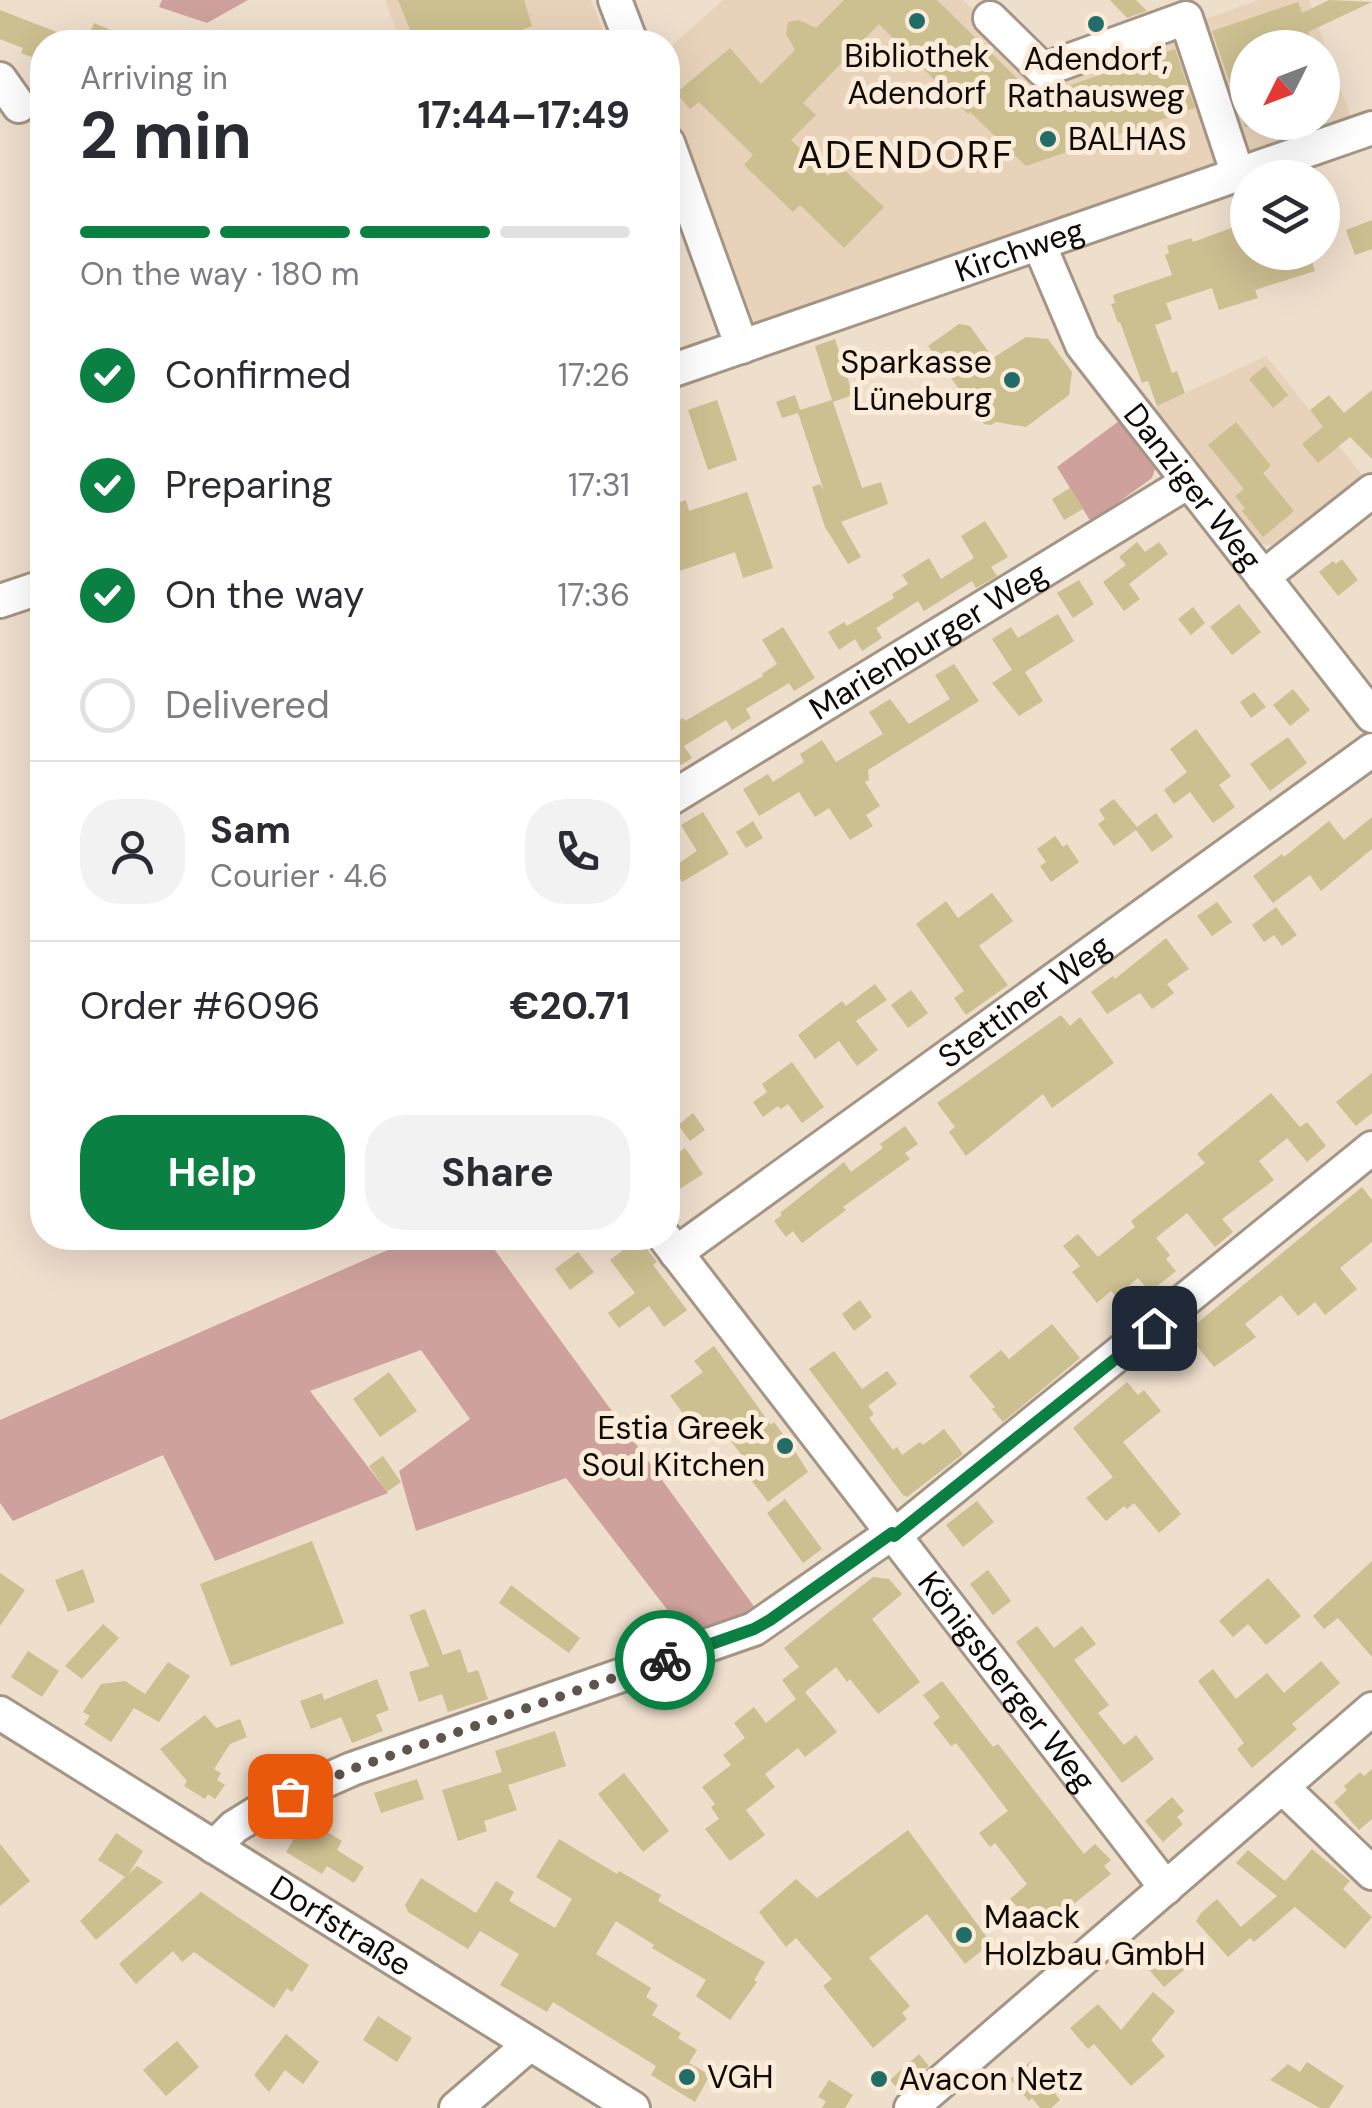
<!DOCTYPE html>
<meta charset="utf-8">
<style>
:root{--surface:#fff;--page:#f2f2f3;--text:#2b2b33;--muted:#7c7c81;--line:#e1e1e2;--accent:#0b8043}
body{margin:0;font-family:"DM Sans",sans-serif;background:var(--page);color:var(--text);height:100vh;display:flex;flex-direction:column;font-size:38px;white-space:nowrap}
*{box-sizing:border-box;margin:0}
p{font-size:32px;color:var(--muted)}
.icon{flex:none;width:55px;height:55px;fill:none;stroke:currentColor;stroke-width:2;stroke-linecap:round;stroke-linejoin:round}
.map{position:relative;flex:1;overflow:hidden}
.sheet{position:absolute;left:30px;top:30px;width:650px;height:1220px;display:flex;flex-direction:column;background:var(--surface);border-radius:40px;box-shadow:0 10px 40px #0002}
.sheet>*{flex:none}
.needle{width:65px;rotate:228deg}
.fabs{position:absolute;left:1230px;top:30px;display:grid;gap:20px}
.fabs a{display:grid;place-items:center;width:110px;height:110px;border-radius:50%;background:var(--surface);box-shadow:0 10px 40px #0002;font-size:50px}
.pin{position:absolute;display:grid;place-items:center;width:85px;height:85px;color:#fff;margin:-42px;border-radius:20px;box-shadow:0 5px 15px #0006}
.courier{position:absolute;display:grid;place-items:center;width:100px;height:100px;margin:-50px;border:8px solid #0b8043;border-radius:50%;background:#fff;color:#222;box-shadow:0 2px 12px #0007}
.headline em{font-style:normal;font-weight:700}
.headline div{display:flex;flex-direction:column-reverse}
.headline{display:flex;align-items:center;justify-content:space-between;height:170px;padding:0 50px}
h1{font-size:65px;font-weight:700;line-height:75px}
.bar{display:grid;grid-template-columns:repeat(4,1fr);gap:15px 10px;align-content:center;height:120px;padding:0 50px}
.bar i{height:12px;border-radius:8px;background:var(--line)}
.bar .current{background:var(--accent)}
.bar p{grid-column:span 4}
.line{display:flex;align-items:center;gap:25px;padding:0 50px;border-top:2px solid var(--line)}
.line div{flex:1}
.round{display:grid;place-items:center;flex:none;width:105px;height:105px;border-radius:40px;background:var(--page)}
ol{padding:0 50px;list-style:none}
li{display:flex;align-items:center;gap:30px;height:110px}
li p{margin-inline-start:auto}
li .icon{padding:10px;border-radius:50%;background:var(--accent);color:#fff;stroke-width:4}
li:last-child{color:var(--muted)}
li i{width:55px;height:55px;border:5px solid var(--line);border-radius:50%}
.primary-button{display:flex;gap:20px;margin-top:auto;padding:20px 50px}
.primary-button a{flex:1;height:115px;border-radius:40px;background:var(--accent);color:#fff;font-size:40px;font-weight:700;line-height:115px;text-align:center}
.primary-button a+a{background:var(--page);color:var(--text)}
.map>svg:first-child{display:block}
</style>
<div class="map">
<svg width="1372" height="2108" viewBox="0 0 1372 2108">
<rect width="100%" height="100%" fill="#eedecc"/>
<!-- built -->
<g fill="#e8d2ba" fill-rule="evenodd">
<polygon points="385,0 591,0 607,42 401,42"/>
<path d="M723 0H963L1043 77 1259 0H1309L1355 129 759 334 668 102V49ZM1248 48H1322V122H1248Z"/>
<polygon points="1266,356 1363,476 1272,545 1251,543 1146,411"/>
</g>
<!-- green -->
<g fill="#cfa19d">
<polygon points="162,0 248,0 207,23 159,7"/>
<polygon points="1119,421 1155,469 1152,478 1091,522 1057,467"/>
<polygon points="415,1238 486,1238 761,1616 689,1638 566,1478 416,1531 399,1471 470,1419 421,1350 310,1391 388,1493 215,1561 163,1455 13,1521 0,1503 0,1420"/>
</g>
<!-- building -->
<g fill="#ccbf90">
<polygon points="398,0 524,0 532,26 489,42 415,42"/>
<polygon points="844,0 937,0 1036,97 1175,49 1195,108 1026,166 970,112 968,114 879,24 803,103 816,115 791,140 828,176 839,165 884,207 844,248 800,205 793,212 744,165 753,155 699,102 690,109 676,93 730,48 761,84 795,50 786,34 788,22 799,20 816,28"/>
<polygon points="1110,0 1136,0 1147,11 1127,18"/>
<polygon points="1329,0 1372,2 1308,32 1314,48 1248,48 1248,127 1245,127 1212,31 1298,2 1302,13"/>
<polygon points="0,10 80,41 79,42 42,42 42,61 21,53 23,48 0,39"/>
<polygon points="94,23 141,42 86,42"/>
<polygon points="1372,220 1372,249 1355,255 1346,230"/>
<polygon points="1248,222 1248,252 1267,252 1269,257 1284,252 1309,252 1315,271 1255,290 1258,298 1219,310 1212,288 1166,303 1172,319 1155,325 1172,373 1177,371 1185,393 1157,406 1148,381 1142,383 1120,322 1118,323 1111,304 1115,303 1113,295 1172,275 1165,255 1169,253 1167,246 1191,238 1193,242"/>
<polygon points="959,324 970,326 993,358 1026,337 1048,339 1072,372 1069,395 1026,427 996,422 991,425 984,424 928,346"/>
<polygon points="835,339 853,395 833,402 862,488 881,482 888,504 841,522 861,557 848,564 825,527 812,487 820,484 824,491 798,413 782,418 776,402 795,395 800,410 832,400 815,346"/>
<polygon points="1265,366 1288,395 1273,408 1249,379"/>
<polygon points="1372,390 1372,459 1350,437 1318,463 1302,444 1323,427 1310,410 1329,395 1344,413"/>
<polygon points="717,400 737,460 708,470 688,410"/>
<polygon points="1236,422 1271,466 1263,473 1294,511 1263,537 1242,511 1245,508 1235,496 1244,489 1208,445"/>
<polygon points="1070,488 1083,509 1064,520 1052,499"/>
<polygon points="747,492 773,568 743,578 735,552 668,575 668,506 686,500 689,511"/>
<polygon points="985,521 1008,557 991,567 997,576 976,588 972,581 924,611 918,601 876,628 882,638 862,651 855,639 839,650 828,632 844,622 847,626 894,598 892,594 908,584 902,575 929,558 941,579 974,558 961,536"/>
<polygon points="1137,542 1145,552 1159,542 1168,554 1129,584 1140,599 1124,611 1103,582 1126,565 1119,557"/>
<polygon points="1342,559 1358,580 1338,596 1319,572 1333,561 1336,564"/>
<polygon points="1079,580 1094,604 1073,618 1057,593"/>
<polygon points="1239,604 1261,632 1232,655 1210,627"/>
<polygon points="1193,607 1205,623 1191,635 1178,619"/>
<polygon points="1058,614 1074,641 1025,672 1043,701 1019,716 992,683 1012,670 992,639 1011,627 1018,638"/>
<polygon points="783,627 815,678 794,691 789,683 746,709 751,718 732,730 726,720 684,746 692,758 668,773 668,718 672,725 683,718 685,721 763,676 762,674 777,664 762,640"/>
<polygon points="954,664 979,701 868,770 869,780 865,782 880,806 866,815 873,826 850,840 829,808 815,817 799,792 759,816 743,789 768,774 773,782 804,762 800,754 822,740 836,762 883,734 869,712 890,699 909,724 950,699 935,675"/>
<polygon points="1293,689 1310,710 1290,726 1273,705"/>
<polygon points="1254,692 1266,707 1251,718 1240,702"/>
<polygon points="1196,729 1231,776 1219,785 1235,807 1213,823 1190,792 1174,804 1164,790 1187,772 1170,749"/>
<polygon points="1288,737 1307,763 1270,791 1250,764"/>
<polygon points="1114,799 1137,827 1156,813 1173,837 1152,852 1136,830 1114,846 1098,824 1105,819 1099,810"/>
<polygon points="703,812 729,854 682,882 673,867 697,851 681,825"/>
<polygon points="1372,817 1372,849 1321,891 1310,875 1273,903 1253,876 1282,854 1284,857 1329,821 1344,840"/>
<polygon points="753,821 763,838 746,848 736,832"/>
<polygon points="1055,836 1063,847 1067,844 1079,862 1051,882 1040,866 1046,862 1037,849"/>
<polygon points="992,893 1013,921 979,946 1008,985 966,1015 954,998 964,991 916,924 946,901 958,918"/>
<polygon points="1217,902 1232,922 1212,936 1197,916"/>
<polygon points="1276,907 1297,935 1282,946 1274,935 1264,942 1252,925"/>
<polygon points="1166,938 1189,969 1167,984 1174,993 1152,1009 1140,993 1107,1014 1091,992 1113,976 1115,979"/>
<polygon points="875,984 887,1000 856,1021 878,1050 857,1066 839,1041 815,1059 798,1035 842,1001 846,1006"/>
<polygon points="911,990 928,1013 908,1028 891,1005"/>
<polygon points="1061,1015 1070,1026 1080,1017 1114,1063 1052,1108 1043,1094 966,1156 949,1132 955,1127 937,1103"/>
<polygon points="792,1062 824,1107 802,1123 788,1104 781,1109 778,1106 763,1117 753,1102 767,1092 762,1084"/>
<polygon points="1372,1073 1372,1113 1356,1126 1336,1102"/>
<polygon points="1271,1093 1300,1127 1307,1122 1326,1146 1307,1162 1287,1138 1259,1161 1274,1180 1222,1219 1233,1232 1215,1247 1187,1213 1156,1238 1170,1255 1166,1259 1176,1271 1150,1292 1138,1278 1116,1297 1111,1291 1097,1303 1072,1272 1080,1266 1063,1246 1078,1234 1098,1257 1135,1227 1131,1221 1205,1163 1197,1154"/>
<polygon points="693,1113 705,1130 690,1141 678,1125"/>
<polygon points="905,1126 918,1144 905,1153 910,1159 843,1207 846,1210 802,1243 793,1231 786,1237 774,1221 782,1215 780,1213 844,1162 851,1172 883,1148 880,1144"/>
<polygon points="685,1148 703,1174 678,1190 668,1174 668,1159"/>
<polygon points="1362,1187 1372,1200 1372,1242 1340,1268 1357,1289 1325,1315 1315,1302 1298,1316 1281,1295 1245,1324 1256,1337 1214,1367 1195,1344 1199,1341 1189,1330"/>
<polygon points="612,1238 638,1238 657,1262 653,1265 687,1310 664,1327 649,1306 619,1328 608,1313 635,1293 610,1260 622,1251"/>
<polygon points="578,1252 594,1272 570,1290 555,1269"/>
<polygon points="860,1300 872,1317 854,1331 842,1314"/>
<polygon points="1052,1324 1080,1358 1003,1422 992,1409 995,1407 969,1376 1001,1350 1009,1359"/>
<polygon points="714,1346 771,1425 774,1422 793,1448 808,1472 768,1502 751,1480 757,1475 720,1427 703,1440 670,1396 703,1372 694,1361"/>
<polygon points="834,1351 862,1389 887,1371 897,1384 868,1406 874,1414 869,1418 893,1450 897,1447 902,1455 920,1442 923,1445 944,1429 963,1454 907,1497 903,1495 809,1369"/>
<polygon points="389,1372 417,1411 380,1437 353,1399"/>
<polygon points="1127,1382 1138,1395 1144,1390 1161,1411 1123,1442 1181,1514 1159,1533 1134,1503 1127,1509 1124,1506 1106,1521 1086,1498 1113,1477 1073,1428"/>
<polygon points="383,1456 401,1482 387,1492 369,1466"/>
<polygon points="785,1499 822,1549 803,1563 767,1513"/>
<polygon points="977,1501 994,1522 963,1547 946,1525"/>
<polygon points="312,1541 344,1623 231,1666 200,1584"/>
<polygon points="1372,1561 1372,1657 1338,1618 1324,1629 1313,1616"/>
<polygon points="83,1569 95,1602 68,1612 55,1580"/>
<polygon points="988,1570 1011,1601 993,1615 970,1584"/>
<polygon points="0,1573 25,1590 0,1626"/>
<polygon points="873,1577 889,1579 902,1594 872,1619 920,1682 878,1714 850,1679 847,1682 836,1667 805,1692 837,1732 805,1757 798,1748 765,1774 775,1787 746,1810 765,1835 730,1861 705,1829 719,1819 711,1807 715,1804 702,1787 731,1765 723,1755 745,1738 734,1723 754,1707 766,1723 796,1699 782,1680 799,1667 784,1648"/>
<polygon points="1268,1578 1301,1616 1266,1645 1248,1624 1233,1637 1219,1621"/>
<polygon points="511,1585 580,1638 569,1653 499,1603"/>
<polygon points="425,1609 443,1655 460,1649 468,1673 478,1670 488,1699 448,1712 442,1694 419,1702 409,1672 429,1666 409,1615"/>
<polygon points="103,1624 119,1638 82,1679 65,1666"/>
<polygon points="1037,1626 1054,1648 1082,1626 1096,1644 1074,1660 1109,1705 1098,1713 1124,1745 1136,1735 1154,1759 1122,1783 1016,1642"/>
<polygon points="28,1651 59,1671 42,1697 11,1677"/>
<polygon points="1321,1661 1340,1683 1292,1724 1297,1729 1252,1768 1237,1749 1244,1743 1198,1681 1213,1669 1236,1699 1267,1673 1284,1693"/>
<polygon points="168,1662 190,1676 159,1722 134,1708 111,1742 84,1724 90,1716 83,1712 101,1684 125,1681 145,1694"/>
<polygon points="377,1679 389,1710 376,1715 383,1731 352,1743 341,1717 311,1729 300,1701 322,1693 324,1700"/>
<polygon points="942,1681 993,1747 998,1744 1084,1854 1095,1844 1111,1860 1104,1866 1111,1874 1040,1931 1010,1899 1027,1884 995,1843 990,1847 979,1833 1008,1811 956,1743 951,1746 933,1723 940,1717 923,1695"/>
<polygon points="205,1715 216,1728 240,1719 247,1737 230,1744 214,1769 221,1773 217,1780 225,1785 215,1799 208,1794 205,1799 184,1786 187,1781 160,1749"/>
<polygon points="555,1731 566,1766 508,1785 517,1810 484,1821 487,1831 458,1841 442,1790 502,1772 495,1751"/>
<polygon points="1372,1769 1372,1819 1359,1830 1334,1802 1347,1790 1344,1786 1360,1772 1364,1776"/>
<polygon points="624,1773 669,1831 643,1852 598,1794"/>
<polygon points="417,1779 424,1799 381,1813 374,1793"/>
<polygon points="1172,1797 1184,1811 1177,1817 1183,1824 1163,1842 1145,1821"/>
<polygon points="306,1819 342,1841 337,1850 364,1867 354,1883 327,1866 322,1874 286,1852"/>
<polygon points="908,1830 991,1943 965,1964 927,1914 869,1958 910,2006 902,2013 907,2019 873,2048 823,1986 832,1979 796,1938 786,1947 759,1912 796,1879 817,1898"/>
<polygon points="116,1833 143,1851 128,1875 137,1866 163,1882 96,1940 80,1921 125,1877 98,1860"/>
<polygon points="559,1839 617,1874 619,1871 661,1895 658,1901 765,1962 754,1980 757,1982 730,2020 696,1996 706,1980 652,1948 654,1945 616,1921 596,1954 651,1988 646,1997 658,2005 652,2015 681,2033 678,2038 697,2050 689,2063 710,2075 695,2102 651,2075 656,2066 553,2002 547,2012 500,1985 519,1954 480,1931 468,1949 408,1912 405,1905 421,1878 476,1913 496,1881 514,1892 509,1901 555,1928 572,1899 536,1877"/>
<polygon points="0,1844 30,1881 0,1906"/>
<polygon points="1312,1849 1350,1881 1343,1889 1372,1917 1345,1949 1295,1907 1254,1942 1250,1938 1228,1957 1196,1921 1201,1913 1217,1899 1241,1927 1277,1896 1236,1863 1248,1850 1285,1881"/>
<polygon points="201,1892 309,1965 292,1992 287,1988 274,2008 194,1952 182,1962 173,1951 136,1984 119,1964"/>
<polygon points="1169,1942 1190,1965 1164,1987 1145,1965"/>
<polygon points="1034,1943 1046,1959 1031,1970 1019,1955"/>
<polygon points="1153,1992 1175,2011 1151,2040 1165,2056 1131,2086 1094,2044 1088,2049 1070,2028 1098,2004 1121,2030"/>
<polygon points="378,2016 412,2038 397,2062 363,2040"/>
<polygon points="286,2034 319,2062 303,2084 285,2070 269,2092 254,2075"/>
<polygon points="177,2041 199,2067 166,2096 143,2070"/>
<polygon points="919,2054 929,2066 900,2091 890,2080"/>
<polygon points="1031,2061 1060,2100 1051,2108 1040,2108 1032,2098 1029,2101 1010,2079"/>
<polygon points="1307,2062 1344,2086 1329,2108 1320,2108 1270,2080 1288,2064 1300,2072"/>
<polygon points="829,2080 853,2095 845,2108 822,2108 826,2101 818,2097"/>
</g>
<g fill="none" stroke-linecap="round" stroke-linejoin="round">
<defs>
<g id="minor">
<polyline points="615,0 631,42"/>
<polyline points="990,18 1043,70 1186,18 1238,175"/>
<polyline points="0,79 19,106"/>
<polyline points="668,143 742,347"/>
<path id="s1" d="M1039 244 1082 345 1372 716"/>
<path id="s2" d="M668 372 1372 128"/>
<polyline points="1263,577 1372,491"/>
<polyline points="0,601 42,587"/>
<path id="s3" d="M668 800 1188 482"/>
<path id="s4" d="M665 1238 1166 1888"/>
<path id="s5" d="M676 1253 1372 750"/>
<polyline points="894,1536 1372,1148"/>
<path id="s6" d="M0 1713 633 2108"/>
<polyline points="1282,1787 1372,1873"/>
<polyline points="214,1847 234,1827 268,1806 352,1769 754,1629 892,1533"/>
<polyline points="456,2108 530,2044"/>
<polyline points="911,2108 1372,1709"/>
</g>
</defs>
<!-- minor casing -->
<use href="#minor" stroke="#a49584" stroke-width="38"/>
<!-- minor -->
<use href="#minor" stroke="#fff" stroke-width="32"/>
</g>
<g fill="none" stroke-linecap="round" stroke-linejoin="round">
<!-- done -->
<polyline stroke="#5e554b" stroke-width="10" stroke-dasharray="0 18" points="290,1796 352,1769 665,1660"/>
<!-- route -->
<polyline stroke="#0b8043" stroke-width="12" points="665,1660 754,1629 770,1620 892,1533 894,1536 1154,1328"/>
</g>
<!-- markers -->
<g fill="#226d68" stroke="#fbebd9" stroke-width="4">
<circle cx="917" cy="21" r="10"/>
<circle cx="1096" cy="24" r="10"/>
<circle cx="1048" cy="139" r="10"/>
<circle cx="1012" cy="380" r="10"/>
<circle cx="785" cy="1446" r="10"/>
<circle cx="964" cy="1935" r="10"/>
<circle cx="687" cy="2077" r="10"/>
<circle cx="879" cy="2079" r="10"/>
</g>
<g text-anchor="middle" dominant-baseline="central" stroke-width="10" stroke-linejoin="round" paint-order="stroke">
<!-- poi labels -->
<g font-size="32" fill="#100b06" stroke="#fbebd9" text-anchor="start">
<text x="917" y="56" text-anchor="middle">Bibliothek<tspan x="917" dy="37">Adendorf</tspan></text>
<text x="1096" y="59" text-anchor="middle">Adendorf,<tspan x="1096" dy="37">Rathausweg</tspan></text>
<text x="1068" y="139">BALHAS</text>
<text x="992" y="362" text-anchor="end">Sparkasse<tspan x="992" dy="37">Lüneburg</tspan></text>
<text x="765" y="1428" text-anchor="end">Estia Greek<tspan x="765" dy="37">Soul Kitchen</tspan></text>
<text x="984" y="1917">Maack<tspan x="984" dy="37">Holzbau GmbH</tspan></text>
<text x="707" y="2077">VGH</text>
<text x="899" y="2079">Avacon Netz</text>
</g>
<!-- street labels -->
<g font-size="32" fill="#100b06" stroke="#fbebd9">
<text stroke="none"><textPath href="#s2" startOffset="372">Kirchweg</textPath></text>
<text stroke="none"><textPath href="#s1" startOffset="290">Danziger Weg</textPath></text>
<text stroke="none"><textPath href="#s3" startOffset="305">Marienburger Weg</textPath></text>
<text stroke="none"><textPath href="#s5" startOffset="430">Stettiner Weg</textPath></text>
<text stroke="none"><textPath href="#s4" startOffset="560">Königsberger Weg</textPath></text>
<text stroke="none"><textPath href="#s6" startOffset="402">Dorfstraße</textPath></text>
</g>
<!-- quarter labels -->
<g font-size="38" letter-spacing="2.5" fill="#100b06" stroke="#fbebd9">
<text x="906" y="155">ADENDORF</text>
</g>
</g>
</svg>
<div class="fabs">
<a><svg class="needle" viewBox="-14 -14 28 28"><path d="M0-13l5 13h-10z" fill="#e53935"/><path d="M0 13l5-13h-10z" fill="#7c7c81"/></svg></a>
<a><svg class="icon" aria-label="layers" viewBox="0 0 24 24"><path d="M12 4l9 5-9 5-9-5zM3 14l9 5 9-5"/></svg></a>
</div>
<div class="pin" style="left:290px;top:1796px;background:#ea580c"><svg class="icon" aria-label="bag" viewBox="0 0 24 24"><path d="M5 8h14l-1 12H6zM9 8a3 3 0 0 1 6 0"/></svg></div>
<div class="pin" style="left:1154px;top:1328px;background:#1f2937"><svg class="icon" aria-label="home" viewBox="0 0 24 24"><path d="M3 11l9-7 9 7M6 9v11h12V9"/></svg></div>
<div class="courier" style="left:665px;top:1660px"><svg class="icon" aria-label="bike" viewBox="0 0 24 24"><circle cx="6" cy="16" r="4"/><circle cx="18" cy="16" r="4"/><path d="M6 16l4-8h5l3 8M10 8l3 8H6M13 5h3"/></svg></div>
<section class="sheet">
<div class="headline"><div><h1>2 min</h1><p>Arriving in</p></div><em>17:44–17:49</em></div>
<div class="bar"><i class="current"></i><i class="current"></i><i class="current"></i><i></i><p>On the way · 180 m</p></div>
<ol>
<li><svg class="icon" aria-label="check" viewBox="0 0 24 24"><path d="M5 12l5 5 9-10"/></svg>Confirmed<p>17:26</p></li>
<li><svg class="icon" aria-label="check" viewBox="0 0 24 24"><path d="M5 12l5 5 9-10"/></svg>Preparing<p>17:31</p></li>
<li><svg class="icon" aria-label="check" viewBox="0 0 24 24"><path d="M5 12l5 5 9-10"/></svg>On the way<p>17:36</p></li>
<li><i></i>Delivered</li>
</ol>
<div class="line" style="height:180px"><a class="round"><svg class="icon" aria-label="person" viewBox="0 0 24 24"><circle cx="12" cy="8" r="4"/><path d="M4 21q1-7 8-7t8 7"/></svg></a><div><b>Sam</b><p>Courier · 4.6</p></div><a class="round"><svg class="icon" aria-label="phone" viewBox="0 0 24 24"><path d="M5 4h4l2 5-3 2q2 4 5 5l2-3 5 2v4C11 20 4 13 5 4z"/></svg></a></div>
<div class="line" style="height:130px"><div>Order #6096</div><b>€20.71</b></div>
<div class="primary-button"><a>Help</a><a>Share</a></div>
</section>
</div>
